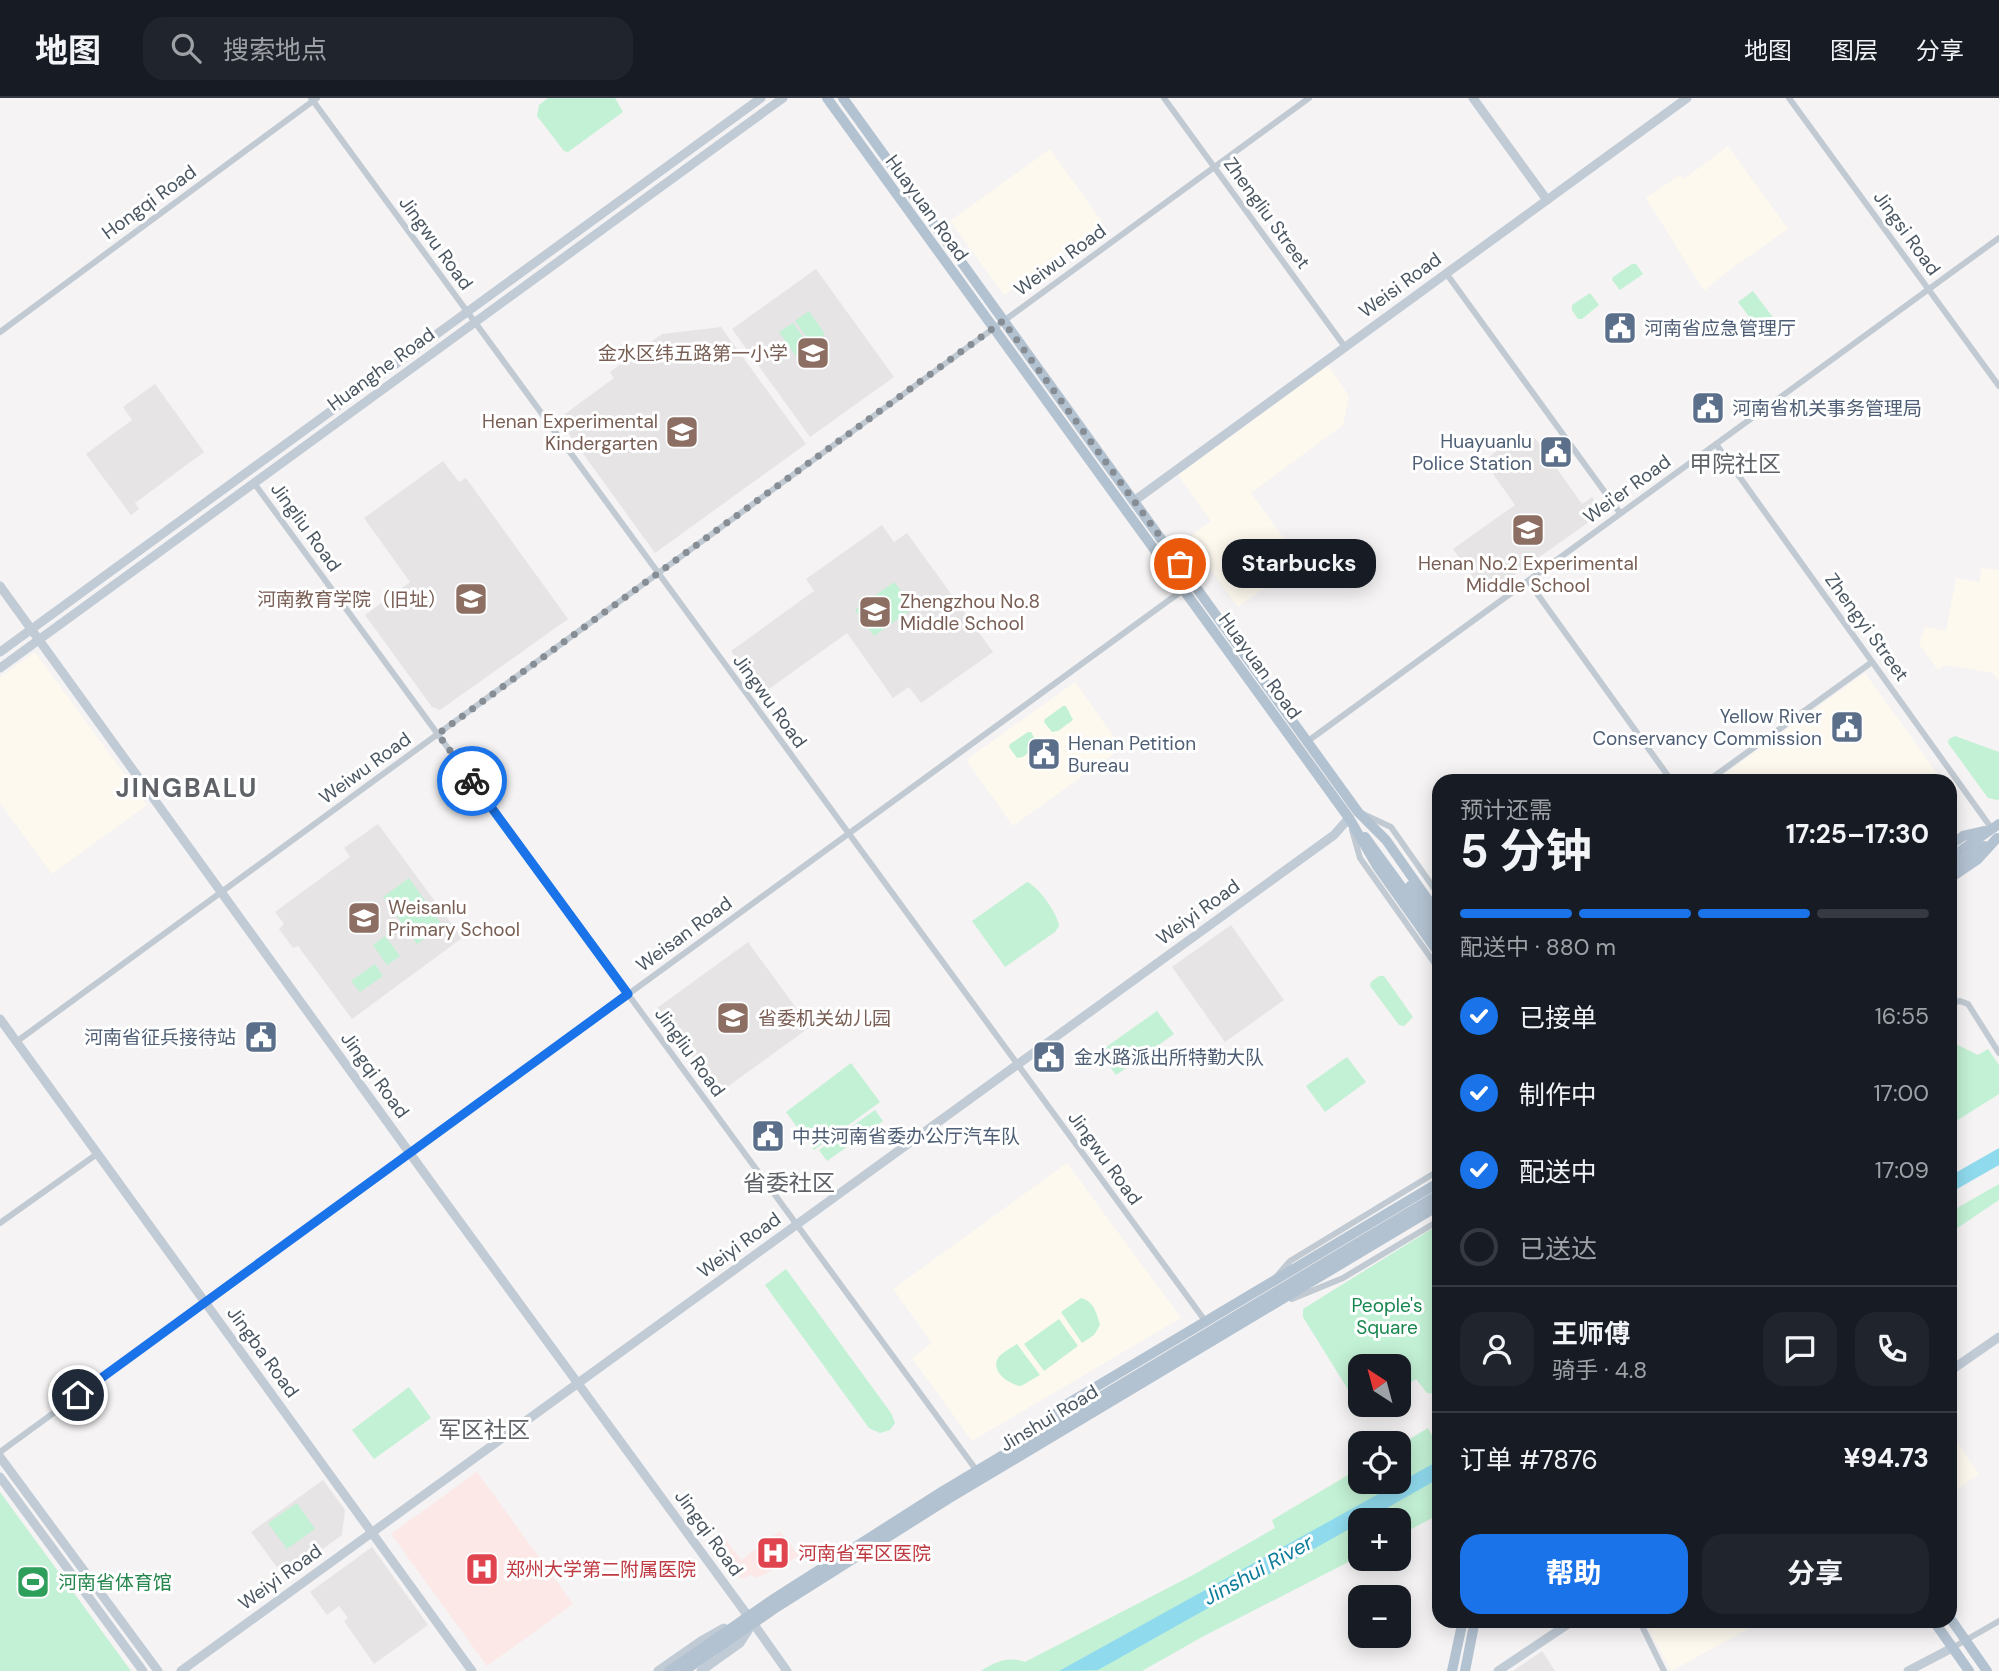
<!DOCTYPE html>
<html lang="zh">
<meta charset="utf-8">
<style>
:root{--surface:#171b24;--page:#20242c;--text:#f1f3f6;--muted:#9ea1a6;--line:#363941;--accent:#1a73e8}
body{margin:0;font-family:"DM Sans","Noto Sans SC",sans-serif;background:var(--page);color:var(--text);height:100vh;display:flex;flex-direction:column;font-size:26px;white-space:nowrap}
*{box-sizing:border-box;margin:0}
p{font-size:23px;color:var(--muted)}
.icon{flex:none;width:38px;height:38px;fill:none;stroke:currentColor;stroke-width:2;stroke-linecap:round;stroke-linejoin:round}
.map{position:relative;flex:1;overflow:hidden}
.drawer{position:absolute;left:1432px;top:676px;width:525px;height:854px;display:flex;flex-direction:column;background:var(--surface);border-radius:21px;box-shadow:0 4px 18px #0003}
.drawer>*{flex:none}
.needle{width:46px;rotate:324deg}
.buttons{position:absolute;left:1348px;top:1256px;display:grid;gap:14px}
.buttons a{display:grid;place-items:center;width:63px;height:63px;border-radius:14px;background:var(--surface);box-shadow:0 4px 18px #0003;font-size:35px}
.pin{position:absolute;display:grid;place-items:center;width:60px;height:60px;color:#fff;margin:-30px;border:4px solid #fff;border-radius:50%;box-shadow:0 2px 7px #0007}
.courier{position:absolute;display:grid;place-items:center;width:70px;height:70px;margin:-35px;border:5px solid #1a73e8;border-radius:50%;background:#fff;color:#222;box-shadow:0 2px 9px #0007}
.bubble{position:absolute;height:49px;border-radius:21px;background:var(--surface);box-shadow:0 4px 18px #0003;font-size:23px;font-weight:700;line-height:49px;text-align:center}
.overview em{font-style:normal;font-weight:700}
.overview div{display:flex;flex-direction:column-reverse}
.overview{display:flex;align-items:center;justify-content:space-between;height:119px;padding:0 28px}
h1{font-size:46px;font-weight:700;line-height:52px}
.bar{display:grid;grid-template-columns:repeat(4,1fr);gap:10px 7px;align-content:center;height:84px;padding:0 28px}
.bar i{height:9px;border-radius:5px;background:var(--line)}
.bar .current{background:var(--accent)}
.bar p{grid-column:span 4}
.line{display:flex;align-items:center;gap:18px;padding:0 28px;border-top:2px solid var(--line)}
.line div{flex:1}
.round{display:grid;place-items:center;flex:none;width:74px;height:74px;border-radius:21px;background:var(--page)}
ol{padding:0 28px;list-style:none}
li{display:flex;align-items:center;gap:21px;height:77px}
li p{margin-inline-start:auto}
li .icon{padding:7px;border-radius:50%;background:var(--accent);color:#fff;stroke-width:4}
li:last-child{color:var(--muted)}
li i{width:38px;height:38px;border:4px solid var(--line);border-radius:50%}
.cta{display:flex;gap:14px;margin-top:auto;padding:14px 28px}
.cta a{flex:1;height:80px;border-radius:21px;background:var(--accent);color:#fff;font-size:28px;font-weight:700;line-height:80px;text-align:center}
.cta a+a{background:var(--page);color:var(--text)}
header{display:flex;align-items:center;gap:42px;box-sizing:border-box;height:98px;padding:0 35px;background:var(--surface);border-bottom:2px solid var(--line)}
header strong{font-size:33px}
nav{display:flex;gap:38px;margin-inline-start:auto;font-size:24px}
.search{width:490px;height:63px;background:var(--page);display:flex;align-items:center;gap:18px;box-sizing:border-box;padding:0 24px;border-radius:21px;color:var(--muted);font-size:26px}
.map>svg:first-child{display:block}
</style>
<header>
<strong>地图</strong>
<div class="search"><svg class="icon" aria-label="search" viewBox="0 0 24 24"><circle cx="10" cy="10" r="6"/><path d="M15 15l6 6"/></svg>搜索地点</div>
<nav><a>地图</a><a>图层</a><a>分享</a></nav>
</header>
<div class="map">
<svg width="1999" height="1573" viewBox="0 0 1999 1573">
<rect width="100%" height="100%" fill="#f5f3f3"/>
<!-- commercial -->
<g fill="#fdf9ef">
<polygon points="1728,48 1788,131 1728,173 1704,193 1646,100 1680,77 1684,81"/>
<polygon points="1050,51 1103,125 1004,197 950,123"/>
<polygon points="1328,267 1349,298 1343,327 1251,395 1301,464 1238,509 1188,440 1211,423 1178,377"/>
<polygon points="1982,470 1999,472 1999,583 1993,575 1946,567 1938,572 1919,546 1925,529 1946,533 1956,480 1979,484"/>
<polygon points="35,554 147,707 52,776 0,705 0,579"/>
<polygon points="1865,575 1942,682 1716,682"/>
<polygon points="1075,584 1122,650 1013,728 966,662"/>
<polygon points="1067,1065 1181,1220 972,1343 912,1260 932,1245 893,1191"/>
<polygon points="1950,1334 1979,1376 1950,1397"/>
<polygon points="1644,1523 1763,1523 1671,1573"/>
</g>
<!-- education -->
<g fill="#e6e4e5">
<polygon points="816,171 894,279 810,339 732,231"/>
<polygon points="721,229 806,346 655,455 558,321 614,280 610,274 662,236"/>
<polygon points="155,286 204,354 135,405 139,411 131,417 86,356 132,322 123,309"/>
<polygon points="1517,337 1525,347 1535,340 1582,406 1592,399 1603,414 1486,497 1453,451 1515,407 1484,363"/>
<polygon points="443,363 459,384 466,380 568,521 440,612 432,609 365,517 410,484 364,420"/>
<polygon points="882,427 894,444 907,435 993,554 921,605 909,589 893,600 847,535 762,596 731,553 814,493 806,481"/>
<polygon points="378,726 462,840 352,921 298,848 293,850 279,831 284,826 275,814 350,759 344,750"/>
<polygon points="1231,827 1284,902 1225,944 1172,869"/>
<polygon points="748,844 810,929 719,995 657,910"/>
<polygon points="323,1382 345,1412 342,1437 284,1479 251,1434"/>
<polygon points="372,1449 428,1527 374,1566 344,1523 348,1520 339,1508 327,1517 310,1494"/>
<polygon points="1542,1553 1555,1573 1513,1573"/>
</g>
<!-- medical -->
<g fill="#fce8e6">
<polygon points="477,1374 573,1506 487,1568 391,1436"/>
<polygon points="780,1433 799,1458 757,1480 751,1477 743,1480 737,1479 711,1444 722,1436 741,1462"/>
</g>
<!-- green -->
<g fill="#c3f1d5">
<polygon points="548,0 615,0 623,14 568,54 564,53 537,18 539,7"/>
<polygon points="1632,166 1636,166 1643,176 1620,192 1612,182 1613,179"/>
<polygon points="1753,193 1775,222 1760,233 1738,204"/>
<polygon points="1590,195 1599,207 1582,221 1578,221 1572,212 1572,207"/>
<polygon points="809,213 825,236 812,246 795,223"/>
<polygon points="793,225 810,248 796,258 779,234"/>
<polygon points="894,484 914,510 874,538 855,512"/>
<polygon points="1063,608 1066,608 1073,622 1058,633 1052,634 1044,624 1045,621"/>
<polygon points="1028,634 1031,634 1038,647 1023,659 1017,660 1009,649 1010,646"/>
<polygon points="1955,638 1999,654 1999,701 1997,702 1988,700 1948,645 1949,641"/>
<polygon points="409,780 443,828 417,846 383,799"/>
<path d="M1027 784C1039 789 1057 815 1059 828L1055 834 1005 869 972 823Z"/>
<polygon points="385,838 400,858 387,867 373,847"/>
<polygon points="375,866 383,878 360,894 351,883"/>
<polygon points="1379,878 1384,878 1413,919 1404,928 1399,927 1370,888 1371,884"/>
<polygon points="1157,913 1174,936 1116,977 1099,954"/>
<polygon points="1950,943 1978,957 1988,951 1999,967 1999,996 1950,1027"/>
<polygon points="1347,959 1366,984 1325,1014 1306,988"/>
<polygon points="851,965 880,1004 814,1052 786,1014"/>
<polygon points="875,1012 883,1023 827,1063 819,1052"/>
<polygon points="1999,1086 1999,1102 1950,1135 1950,1114"/>
<polygon points="1438,1127 1438,1296 1427,1295 1416,1281 1398,1292 1398,1269 1360,1269 1360,1307 1373,1307 1362,1314 1303,1219 1303,1211"/>
<polygon points="786,1171 891,1315 895,1325 890,1332 880,1335 869,1330 765,1187"/>
<path d="M1081 1200C1094 1203 1097 1216 1100 1227L1094 1237 1082 1245 1061 1214Z"/>
<polygon points="1059,1221 1078,1248 1044,1273 1024,1246"/>
<path d="M1017 1246 1040 1277 1021 1288C1010 1287 990 1274 998 1260 1001 1255 1011 1250 1017 1246Z"/>
<polygon points="409,1289 431,1320 374,1361 352,1332"/>
<path d="M1428 1330 1438 1348V1417L1398 1438V1423H1360V1458L1202 1539 1142 1573H981C995 1564 1008 1558 1025 1564L1193 1477 1275 1430 1272 1422 1360 1370V1384H1398V1348Z"/>
<polygon points="0,1394 131,1573 0,1573"/>
<polygon points="297,1405 315,1431 287,1451 268,1425"/>
</g>
<!-- water -->
<g fill="#90daee">
<polygon points="1999,1050 1999,1067 1950,1095 1950,1078"/>
<polygon points="1438,1363 1438,1381 1364,1423 1360,1423 1360,1425 1098,1572 1059,1573"/>
</g>
<g fill="none" stroke-linecap="round" stroke-linejoin="round">
<!-- street -->
<g stroke="#c1cad2" stroke-width="6">
<polyline points="311,0 1206,1224"/>
<polyline points="1164,0 1345,249"/>
<polyline points="1789,0 1999,288"/>
<polyline points="1446,175 1620,415"/>
<polyline points="0,234 317,0"/>
<polyline points="1716,346 1992,731"/>
<polyline points="254,385 977,1373"/>
<polyline points="1528,483 1671,682"/>
<polyline points="1308,643 1999,140"/>
<polyline points="1709,682 1872,564"/>
<polyline points="1363,716 1391,729 1438,796"/>
<polyline points="1352,732 1360,760 1438,870"/>
<polyline points="1950,905 1960,903 1968,906 1999,955"/>
<polyline points="16,944 1309,0"/>
<polyline points="0,1125 97,1056"/>
<polyline points="1277,1178 1290,1163 1438,1073"/>
<polyline points="1292,1201 1343,1180 1438,1123"/>
<polyline points="0,1354 1183,492"/>
<polyline points="1639,1522 1664,1573"/>
<polyline points="1952,1550 1999,1523"/>
</g>
<!-- secondary -->
<g stroke="#c1cbd6" stroke-width="9">
<polyline points="1473,0 1547,102"/>
<polyline points="1134,403 1687,0"/>
<polyline points="0,488 435,1090 748,1518 743,1521"/>
<polyline points="0,554 761,0"/>
<polyline points="0,570 783,0"/>
<polyline points="0,921 472,1573"/>
<polyline points="1950,1273 1999,1239"/>
<polyline points="0,1359 158,1573"/>
<polyline points="0,1379 143,1573"/>
<polyline points="181,1573 1334,737 1349,720"/>
<polyline points="658,1573 701,1543 724,1530"/>
<polyline points="701,1573 740,1545 753,1525 787,1573"/>
<polyline points="1498,1573 1574,1522"/>
<polyline points="1908,1573 1952,1550"/>
</g>
<!-- primary -->
<g stroke="#b3c2d1" stroke-width="10">
<polyline points="827,0 1349,720 1377,768 1438,854"/>
<polyline points="843,0 1358,714 1386,742 1438,816"/>
<polyline points="1365,739 1438,839"/>
<polyline points="1950,747 1963,738 1985,733"/>
<polyline points="1950,760 1999,726"/>
<polyline points="1950,772 1984,748"/>
<polyline points="1950,780 1978,761 1997,740"/>
<polyline points="1410,788 1438,827"/>
<polyline points="1037,1331 1067,1306 1438,1085"/>
<polyline points="1950,1520 1987,1573"/>
<polyline points="1933,1522 1969,1573"/>
<polyline points="669,1573 772,1502 943,1393 1438,1097"/>
<polyline points="684,1573 777,1509 948,1401 1438,1108"/>
<polyline points="1452,1573 1463,1522"/>
<polyline points="1465,1573 1475,1522"/>
</g>
</g>
<g fill="none" stroke-linecap="round" stroke-linejoin="round">
<!-- done -->
<polyline stroke="#868d94" stroke-width="7" stroke-dasharray="0 12.6" points="472,683 438,636 1003,223 1180,466"/>
<!-- route -->
<polyline stroke="#1a73e8" stroke-width="9" points="78,1297 628,896 472,683"/>
</g>
<!-- icons -->
<defs>
<symbol id="civic-square" viewBox="-11 -11 22 22"><rect x="-9" y="-9" width="18" height="18" rx="4" fill="#5c6f8a" stroke="#fff"/><path d="M-.6-6.5H3V-4.5H.6V-3L4-1V1h2V6H-6V1h2V-1L-.6-3ZM-1.2 2.5V6h2.4V2.5Z" fill="#fff"/></symbol>
<symbol id="school-square" viewBox="-11 -11 22 22"><rect x="-9" y="-9" width="18" height="18" rx="4" fill="#8d6e63" stroke="#fff"/><path d="M0-5L7-2L0 1L-7-2ZM-4 1L0 2.5L4 1V4Q0 6-4 4Z" fill="#fff"/></symbol>
<symbol id="university-square" viewBox="-11 -11 22 22"><rect x="-9" y="-9" width="18" height="18" rx="4" fill="#8d6e63" stroke="#fff"/><path d="M0-5L7-2L0 1L-7-2ZM-4 1L0 2.5L4 1V4Q0 6-4 4Z" fill="#fff"/></symbol>
<symbol id="hospital-square" viewBox="-11 -11 22 22"><rect x="-9" y="-9" width="18" height="18" rx="4" fill="#e0444e" stroke="#fff"/><path d="M-5-5h3v3.5h4V-5h3V5h-3V1.5h-4V5h-3Z" fill="#fff"/></symbol>
<symbol id="stadium-square" viewBox="-11 -11 22 22"><rect x="-9" y="-9" width="18" height="18" rx="4" fill="#2e9e5b" stroke="#fff"/><path d="M0-5a6.5 5 0 1 0 0 10a6.5 5 0 1 0 0-10ZM-3.5-1.8h7v3.6h-7Z" fill="#fff"/></symbol>
</defs>
<g fill-rule="evenodd">
<use href="#civic-square" x="1601" y="211" width="38" height="38"/>
<use href="#school-square" x="794" y="236" width="38" height="38"/>
<use href="#civic-square" x="1689" y="291" width="38" height="38"/>
<use href="#school-square" x="663" y="315" width="38" height="38"/>
<use href="#civic-square" x="1537" y="335" width="38" height="38"/>
<use href="#school-square" x="1509" y="413" width="38" height="38"/>
<use href="#university-square" x="452" y="482" width="38" height="38"/>
<use href="#school-square" x="856" y="495" width="38" height="38"/>
<use href="#civic-square" x="1828" y="610" width="38" height="38"/>
<use href="#civic-square" x="1025" y="637" width="38" height="38"/>
<use href="#school-square" x="345" y="801" width="38" height="38"/>
<use href="#school-square" x="714" y="901" width="38" height="38"/>
<use href="#civic-square" x="242" y="920" width="38" height="38"/>
<use href="#civic-square" x="1030" y="940" width="38" height="38"/>
<use href="#civic-square" x="749" y="1019" width="38" height="38"/>
<use href="#hospital-square" x="754" y="1436" width="38" height="38"/>
<use href="#hospital-square" x="463" y="1452" width="38" height="38"/>
<use href="#stadium-square" x="14" y="1465" width="38" height="38"/>
</g>
<g text-anchor="middle" dominant-baseline="central" stroke-width="6" stroke-linejoin="round" paint-order="stroke">
<!-- street labels -->
<g font-size="19" fill="#4a5661" stroke="#fff">
<text transform="translate(149 104) rotate(-36)">Hongqi Road</text>
<text transform="translate(927 110) rotate(54)">Huayuan Road</text>
<text transform="translate(1267 115) rotate(54)">Zhengliu Street</text>
<text transform="translate(1907 135) rotate(54)">Jingsi Road</text>
<text transform="translate(436 145) rotate(54)">Jingwu Road</text>
<text transform="translate(1060 162) rotate(-36)">Weiwu Road</text>
<text transform="translate(1400 187) rotate(-36)">Weisi Road</text>
<text transform="translate(381 271) rotate(-36)">Huanghe Road</text>
<text transform="translate(1627 391) rotate(-36)">Wei'er Road</text>
<text transform="translate(306 429) rotate(54)">Jingliu Road</text>
<text transform="translate(1867 529) rotate(54)">Zhengyi Street</text>
<text transform="translate(1260 568) rotate(54)">Huayuan Road</text>
<text transform="translate(770 603) rotate(54)">Jingwu Road</text>
<text transform="translate(365 670) rotate(-36)">Weiwu Road</text>
<text transform="translate(1198 814) rotate(-36)">Weiyi Road</text>
<text transform="translate(684 836) rotate(-36)">Weisan Road</text>
<text transform="translate(690 954) rotate(54)">Jingliu Road</text>
<text transform="translate(375 977) rotate(54)">Jingqi Road</text>
<text transform="translate(1105 1060) rotate(54)">Jingwu Road</text>
<text transform="translate(739 1147) rotate(-36)">Weiyi Road</text>
<text transform="translate(263 1254) rotate(54)">Jingba Road</text>
<text transform="translate(1049 1320) rotate(-31)">Jinshui Road</text>
<text transform="translate(709 1435) rotate(54)">Jingqi Road</text>
<text transform="translate(280 1479) rotate(-36)">Weiyi Road</text>
</g>
<!-- service labels -->
<g font-size="19" fill="#4e5e75" stroke="#fff" text-anchor="start">
<text x="1644" y="230">河南省应急管理厅</text>
<text x="1732" y="310">河南省机关事务管理局</text>
<text x="1532" y="343" text-anchor="end">Huayuanlu<tspan x="1532" dy="22">Police Station</tspan></text>
<text x="1822" y="618" text-anchor="end">Yellow River<tspan x="1822" dy="22">Conservancy Commission</tspan></text>
<text x="1068" y="645">Henan Petition<tspan x="1068" dy="22">Bureau</tspan></text>
<text x="236" y="939" text-anchor="end">河南省征兵接待站</text>
<text x="1074" y="959">金水路派出所特勤大队</text>
<text x="792" y="1038">中共河南省委办公厅汽车队</text>
</g>
<!-- education labels -->
<g font-size="19" fill="#785e54" stroke="#fff" text-anchor="end">
<text x="788" y="255">金水区纬五路第一小学</text>
<text x="658" y="323">Henan Experimental<tspan x="658" dy="22">Kindergarten</tspan></text>
<text x="1528" y="465" text-anchor="middle">Henan No.2 Experimental<tspan x="1528" dy="22">Middle School</tspan></text>
<text x="447" y="501">河南教育学院（旧址）</text>
<text x="900" y="503" text-anchor="start">Zhengzhou No.8<tspan x="900" dy="22">Middle School</tspan></text>
<text x="388" y="809" text-anchor="start">Weisanlu<tspan x="388" dy="22">Primary School</tspan></text>
<text x="758" y="920" text-anchor="start">省委机关幼儿园</text>
</g>
<!-- park labels -->
<g font-size="19" fill="#17864f" stroke="#fff">
<text x="1387" y="1207">People's<tspan x="1387" dy="22">Square</tspan></text>
</g>
<!-- health labels -->
<g font-size="19" fill="#be3a42" stroke="#fff" text-anchor="start">
<text x="798" y="1455">河南省军区医院</text>
<text x="506" y="1471">郑州大学第二附属医院</text>
</g>
<!-- leisure labels -->
<g font-size="19" fill="#27864d" stroke="#fff" text-anchor="start">
<text x="58" y="1484">河南省体育馆</text>
</g>
<!-- water labels -->
<g font-size="21" font-style="italic" fill="#0c7c9b" stroke="#fff">
<text transform="translate(1258 1472) rotate(-29)">Jinshui River</text>
</g>
<!-- quarter labels -->
<g font-size="23" fill="#5f6368" stroke="#fff">
<text x="1735" y="366">甲院社区</text>
<text x="789" y="1085">省委社区</text>
<text x="484" y="1332">军区社区</text>
</g>
<!-- district labels -->
<g font-size="26" font-weight="bold" letter-spacing="2" fill="#5f6368" stroke="#fff">
<text x="187" y="690">JINGBALU</text>
</g>
</g>
</svg>
<div class="buttons">
<a><svg class="needle" viewBox="-14 -14 28 28"><path d="M0-13l5 13h-10z" fill="#e53935"/><path d="M0 13l5-13h-10z" fill="#9ea1a6"/></svg></a>
<a><svg class="icon" aria-label="locate" viewBox="0 0 24 24"><circle cx="12" cy="12" r="6"/><path d="M12 2v4M12 18v4M2 12h4M18 12h4"/></svg></a>
<a>+</a>
<a>−</a>
</div>
<div class="pin" style="left:1180px;top:466px;background:#ea580c"><svg class="icon" aria-label="bag" viewBox="0 0 24 24"><path d="M5 8h14l-1 12H6zM9 8a3 3 0 0 1 6 0"/></svg></div>
<div class="pin" style="left:78px;top:1297px;background:#1f2937"><svg class="icon" aria-label="home" viewBox="0 0 24 24"><path d="M3 11l9-7 9 7M6 9v11h12V9"/></svg></div>
<div class="courier" style="left:472px;top:683px"><svg class="icon" aria-label="bike" viewBox="0 0 24 24"><circle cx="6" cy="16" r="4"/><circle cx="18" cy="16" r="4"/><path d="M6 16l4-8h5l3 8M10 8l3 8H6M13 5h3"/></svg></div>
<div class="bubble" style="left:1222px;top:441px;width:154px">Starbucks</div>
<section class="drawer">
<div class="overview"><div><h1>5 分钟</h1><p>预计还需</p></div><em>17:25–17:30</em></div>
<div class="bar"><i class="current"></i><i class="current"></i><i class="current"></i><i></i><p>配送中 · 880 m</p></div>
<ol>
<li><svg class="icon" aria-label="check" viewBox="0 0 24 24"><path d="M5 12l5 5 9-10"/></svg>已接单<p>16:55</p></li>
<li><svg class="icon" aria-label="check" viewBox="0 0 24 24"><path d="M5 12l5 5 9-10"/></svg>制作中<p>17:00</p></li>
<li><svg class="icon" aria-label="check" viewBox="0 0 24 24"><path d="M5 12l5 5 9-10"/></svg>配送中<p>17:09</p></li>
<li><i></i>已送达</li>
</ol>
<div class="line" style="height:126px"><a class="round"><svg class="icon" aria-label="person" viewBox="0 0 24 24"><circle cx="12" cy="8" r="4"/><path d="M4 21q1-7 8-7t8 7"/></svg></a><div><b>王师傅</b><p>骑手 · 4.8</p></div><a class="round"><svg class="icon" aria-label="chat" viewBox="0 0 24 24"><path d="M4 5h16v11H9l-5 4z"/></svg></a><a class="round"><svg class="icon" aria-label="phone" viewBox="0 0 24 24"><path d="M5 4h4l2 5-3 2q2 4 5 5l2-3 5 2v4C11 20 4 13 5 4z"/></svg></a></div>
<div class="line" style="height:91px"><div>订单 #7876</div><b>¥94.73</b></div>
<div class="cta"><a>帮助</a><a>分享</a></div>
</section>
</div>
